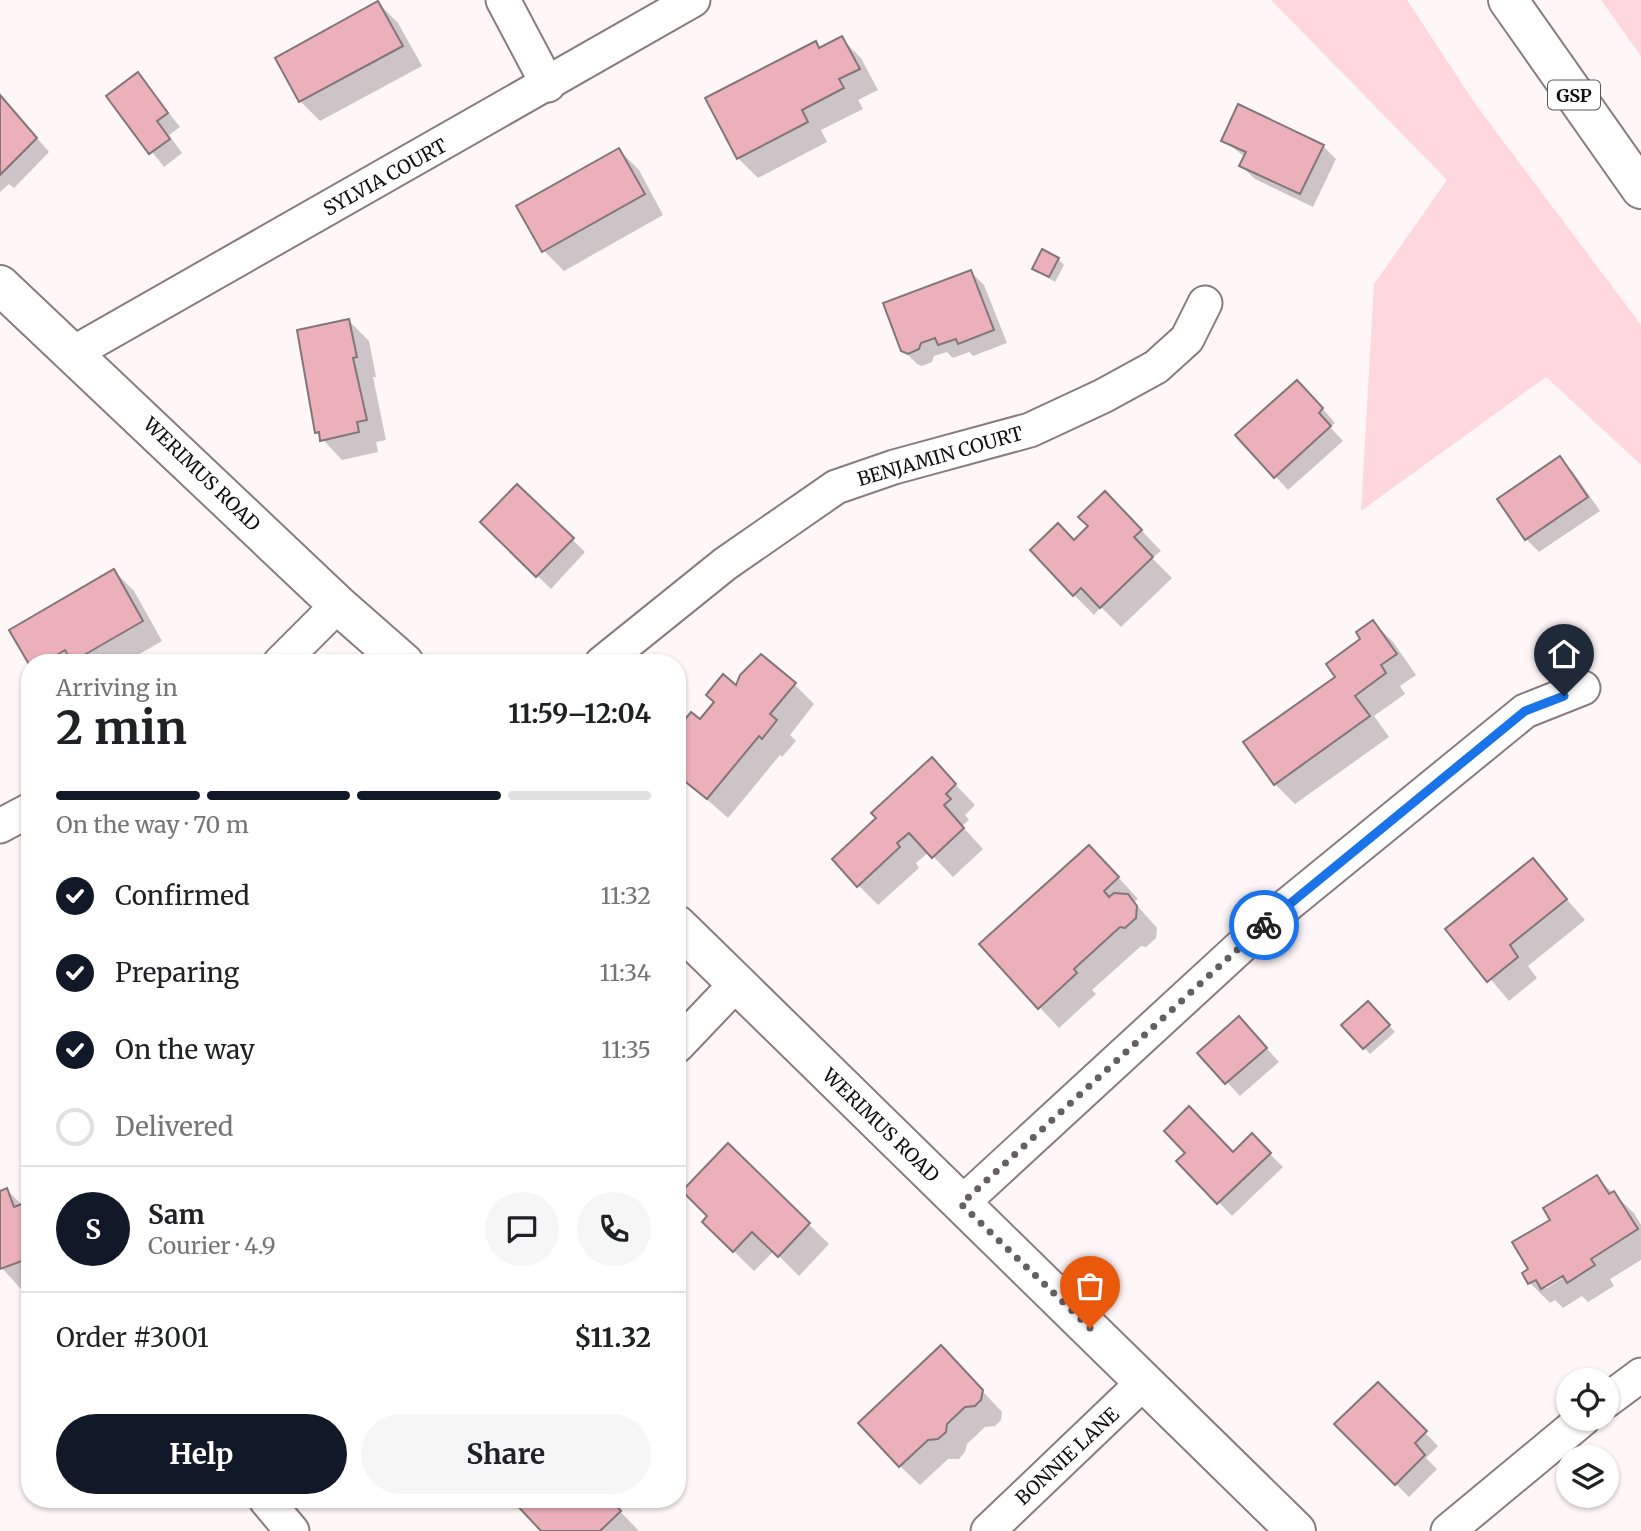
<!DOCTYPE html>
<meta charset="utf-8">
<style>
:root{--surface:#fff;--page:#f6f6f6;--text:#202124;--muted:#757577;--line:#e0e0e0;--accent:#111827}
body{margin:0;font-family:Merriweather,serif;background:var(--page);color:var(--text);height:100vh;display:flex;flex-direction:column;font-size:26px;white-space:nowrap}
*{box-sizing:border-box;margin:0}
p{font-size:23px;color:var(--muted)}
.icon{flex:none;width:38px;height:38px;fill:none;stroke:currentColor;stroke-width:2;stroke-linecap:round;stroke-linejoin:round}
.map{position:relative;flex:1;overflow:hidden}
.panel{position:absolute;left:21px;top:654px;width:665px;height:854px;display:flex;flex-direction:column;background:var(--surface);border-radius:28px;box-shadow:0 2px 5px #0004}
.panel>*{flex:none}
.controls{position:absolute;left:1556px;top:1368px;display:grid;gap:14px}
.controls a{display:grid;place-items:center;width:63px;height:63px;border-radius:50%;background:var(--surface);box-shadow:0 2px 5px #0004;font-size:35px}
.pin{position:absolute;display:grid;place-items:center;width:60px;height:60px;color:#fff;margin:-72px -30px;border-radius:50% 50% 50% 0;rotate:-45deg;box-shadow:0 0 7px #0007}
.pin .icon{rotate:45deg}
.courier{position:absolute;display:grid;place-items:center;width:70px;height:70px;margin:-35px;border:5px solid #1a73e8;border-radius:50%;background:#fff;color:#222;box-shadow:0 2px 9px #0007}
.headline em{font-style:normal;font-weight:700}
.headline div{display:flex;flex-direction:column-reverse}
.headline{display:flex;align-items:center;justify-content:space-between;height:119px;padding:0 35px}
h1{font-size:46px;font-weight:700;line-height:52px}
.bar{display:grid;grid-template-columns:repeat(4,1fr);gap:10px 7px;align-content:center;height:84px;padding:0 35px}
.bar i{height:9px;border-radius:5px;background:var(--line)}
.bar .current{background:var(--accent)}
.bar p{grid-column:span 4}
.line{display:flex;align-items:center;gap:18px;padding:0 35px;border-top:2px solid var(--line)}
.line div{flex:1}
.round{display:grid;place-items:center;flex:none;width:74px;height:74px;border-radius:37px;background:var(--page)}
ol{padding:0 35px;list-style:none}
li{display:flex;align-items:center;gap:21px;height:77px}
li p{margin-inline-start:auto}
li .icon{padding:7px;border-radius:50%;background:var(--accent);color:#fff;stroke-width:4}
li:last-child{color:var(--muted)}
li i{width:38px;height:38px;border:4px solid var(--line);border-radius:50%}
.action{display:flex;gap:14px;margin-top:auto;padding:14px 35px}
.action a{flex:1;height:80px;border-radius:42px;background:var(--accent);color:#fff;font-size:28px;font-weight:700;line-height:80px;text-align:center}
.action a+a{background:var(--page);color:var(--text)}
.map>svg:first-child{display:block}
</style>
<div class="map">
<svg width="1641" height="1531" viewBox="0 0 1641 1531">
<rect width="100%" height="100%" fill="#fff6f8"/>
<!-- green -->
<g fill="#ffd8de">
<polygon points="1271,0 1407,0 1476,105 1641,325 1641,465 1546,377 1361,511 1374,284 1447,180"/>
<polygon points="1601,0 1641,0 1641,56"/>
</g>
<!-- shadow -->
<g fill="#0003" fill-rule="evenodd">
<polygon points="378,3 398,23 422,66 320,121 300,101"/>
<polygon points="841,38 861,58 878,90 858,100 863,109 821,130 827,142 758,178 738,158 815,43 821,48"/>
<polygon points="138,74 180,127 169,135 182,153 164,167 108,96"/>
<polygon points="0,95 49,152 14,188 9,184 0,192"/>
<polygon points="1223,140 1323,146 1336,159 1313,207 1255,179 1241,166 1245,157"/>
<polygon points="619,150 639,170 663,215 564,271 544,251 519,207"/>
<polygon points="1058,259 1064,265 1055,282 1034,269"/>
<polygon points="971,272 984,285 1007,343 973,356 969,352 953,358 947,352 934,356 932,362 922,366 917,364 903,350"/>
<polygon points="349,321 369,341 376,377 373,377 386,440 376,442 378,452 342,460 316,432"/>
<polygon points="1311,395 1335,423 1330,427 1343,441 1288,490 1238,435"/>
<polygon points="1560,459 1573,472 1600,511 1539,552 1526,539"/>
<polygon points="517,486 585,552 551,589 483,522"/>
<polygon points="1125,513 1161,551 1152,558 1172,578 1121,627 1101,607 1094,615 1074,595 1074,542"/>
<polygon points="114,571 134,591 162,641 124,663 30,663 11,631"/>
<polygon points="1373,622 1393,642 1416,675 1400,686 1405,694 1374,716 1389,737 1295,804 1275,784"/>
<polygon points="794,684 814,704 790,735 796,741 782,757 780,755 728,818 678,774 684,766 677,759 677,732 701,721 737,688"/>
<polygon points="932,760 975,805 965,815 969,820 962,826 983,849 953,877 929,852 916,863 919,868 878,905 858,885 879,818"/>
<polygon points="1533,861 1585,920 1528,966 1537,978 1509,1001 1448,929"/>
<polygon points="1109,867 1138,899 1134,902 1157,928 1156,938 1146,947 1141,946 1092,990 1096,994 1059,1028 982,945"/>
<polygon points="1374,1009 1395,1032 1370,1054 1344,1025"/>
<polygon points="1252,1032 1279,1062 1240,1096 1200,1053"/>
<polygon points="1252,1136 1283,1167 1232,1216 1179,1161 1233,1155"/>
<polygon points="728,1146 829,1244 799,1276 774,1251 754,1271 704,1222 709,1216"/>
<path d="M1596 1177 1634 1213 1641 1225V1260L1610 1279 1614 1286 1588 1302 1582 1296 1563 1308 1555 1300 1550 1303 1530 1283V1270L1552 1220ZM1569 1270 1571 1273 1545 1289V1285Z"/>
<polygon points="7,1190 23,1206 30,1203 30,1285 21,1289 0,1266 0,1193"/>
<polygon points="961,1368 1002,1412 1001,1420 995,1426 985,1427 967,1444 965,1452 959,1459 948,1459 920,1485 900,1466"/>
<polygon points="1378,1384 1438,1446 1426,1458 1437,1469 1409,1497 1337,1424"/>
<polygon points="514,1500 609,1500 639,1531 544,1531"/>
</g>
<!-- building -->
<g fill="#ebb0ba" stroke="#827677" stroke-width="2">
<polygon points="378,1 403,46 299,102 275,58"/>
<polygon points="842,36 860,69 839,79 844,88 802,110 808,122 737,159 705,98 816,41 819,48"/>
<polygon points="138,72 168,113 157,121 170,139 149,154 106,96"/>
<polygon points="0,95 37,138 0,175"/>
<polygon points="1238,104 1324,145 1300,194 1239,166 1246,152 1221,141"/>
<polygon points="619,148 645,194 542,252 516,206"/>
<polygon points="1042,249 1059,258 1049,277 1032,269"/>
<polygon points="971,270 994,330 958,344 956,339 938,345 935,338 921,343 919,349 908,354 901,351 883,303"/>
<polygon points="349,319 357,357 353,358 367,420 357,422 359,432 320,441 319,432 315,433 297,330"/>
<polygon points="1297,380 1323,408 1319,413 1331,426 1274,478 1235,435"/>
<polygon points="1560,456 1588,497 1525,540 1497,499"/>
<polygon points="517,484 574,538 536,577 480,522"/>
<polygon points="1105,491 1142,530 1134,537 1153,557 1100,608 1081,588 1073,596 1030,550 1058,523 1074,540 1088,526 1078,517"/>
<polygon points="114,569 143,621 72,662 65,650 43,663 30,663 30,666 9,630"/>
<polygon points="1373,620 1397,654 1381,665 1386,673 1355,696 1370,716 1274,785 1243,742 1335,677 1326,664 1360,639 1356,632"/>
<polygon points="761,654 796,683 770,714 777,720 762,739 759,736 707,799 677,775 683,764 677,759 677,729 691,712 700,719 714,702 706,695 723,674 736,685 740,675"/>
<polygon points="932,757 956,784 946,794 951,799 944,805 964,828 932,858 909,833 897,843 900,847 857,887 832,859 876,818 871,813"/>
<polygon points="1089,845 1119,877 1104,891 1109,897 1114,893 1128,894 1137,906 1136,918 1125,928 1120,927 1074,969 1077,973 1038,1009 979,944"/>
<polygon points="1533,858 1567,899 1510,945 1518,957 1487,982 1445,929"/>
<polygon points="1368,1001 1390,1025 1363,1049 1341,1025"/>
<polygon points="1239,1016 1267,1048 1225,1084 1197,1053"/>
<polygon points="1189,1106 1233,1152 1252,1133 1271,1153 1217,1204 1176,1161 1185,1153 1164,1131"/>
<polygon points="728,1143 810,1223 778,1257 752,1232 733,1252 702,1222 707,1216 682,1191"/>
<polygon points="1597,1175 1609,1194 1614,1191 1638,1229 1591,1259 1595,1265 1567,1283 1563,1276 1541,1289 1536,1280 1528,1284 1522,1273 1528,1269 1512,1242 1550,1220 1543,1208"/>
<polygon points="7,1188 14,1207 30,1201 30,1258 0,1269 0,1191"/>
<polygon points="941,1345 983,1390 981,1400 975,1406 965,1407 947,1424 946,1432 938,1439 928,1440 899,1467 858,1423"/>
<polygon points="1378,1382 1427,1431 1415,1443 1425,1455 1395,1485 1334,1424"/>
<polygon points="512,1500 611,1500 621,1511 600,1531 541,1531"/>
</g>
<g fill="none" stroke-linecap="round" stroke-linejoin="round">
<defs>
<g id="minor">
<polyline points="503,0 548,85"/>
<polyline points="75,352 693,0"/>
<polyline points="280,663 338,605"/>
<polyline points="602,663 725,564 836,487 894,467 1030,430 1103,396 1156,367 1187,339 1205,303"/>
<polyline points="0,826 30,810"/>
<polyline points="677,1046 736,984"/>
<polyline points="961,1204 1275,915 1525,711 1583,688"/>
<polyline points="1606,1401 1641,1375"/>
<polyline points="266,1500 292,1531"/>
<polyline points="988,1531 1145,1381"/>
<polyline points="1448,1531 1583,1419"/>
</g>
<g id="secondary">
<polyline points="0,285 338,605 404,663"/>
<polyline points="677,925 1296,1531"/>
</g>
<polyline id="motorway" points="1508,0 1641,189"/>
</defs>
<!-- minor casing -->
<use href="#minor" stroke="#897c7e" stroke-width="37"/>
<!-- secondary casing -->
<use href="#secondary" stroke="#897c7e" stroke-width="42"/>
<!-- motorway casing -->
<use href="#motorway" stroke="#897c7e" stroke-width="42"/>
<!-- minor -->
<use href="#minor" stroke="#fff" stroke-width="33"/>
<!-- secondary -->
<use href="#secondary" stroke="#fff" stroke-width="38"/>
<!-- motorway -->
<use href="#motorway" stroke="#fff" stroke-width="38"/>
</g>
<g fill="none" stroke-linecap="round" stroke-linejoin="round">
<!-- done -->
<polyline stroke="#665f61" stroke-width="7" stroke-dasharray="0 12.6" points="1090,1328 961,1204 1264,925"/>
<!-- route -->
<polyline stroke="#1a73e8" stroke-width="9" points="1264,925 1525,711 1564,696"/>
</g>
<g text-anchor="middle" dominant-baseline="central" stroke-width="5" stroke-linejoin="round" paint-order="stroke">
<!-- shield labels -->
<rect fill="#fff" stroke="#5a5657" stroke-width="2" x="1548" y="80.5" width="52" height="29" rx="5"/>
<g font-size="18" font-weight="bold" fill="#130e0f">
<text x="1574" y="95">GSP</text>
</g>
<!-- street labels -->
<g font-size="19" fill="#130e0f" stroke="#fff">
<text transform="translate(385 177) rotate(-29)">SYLVIA COURT</text>
<text transform="translate(940 456) rotate(-16)">BENJAMIN COURT</text>
<text transform="translate(202 474) rotate(44)">WERIMUS ROAD</text>
<text transform="translate(881 1125) rotate(44)">WERIMUS ROAD</text>
<text transform="translate(1067 1456) rotate(-43)">BONNIE LANE</text>
</g>
</g>
</svg>
<div class="controls">
<a><svg class="icon" aria-label="locate" viewBox="0 0 24 24"><circle cx="12" cy="12" r="6"/><path d="M12 2v4M12 18v4M2 12h4M18 12h4"/></svg></a>
<a><svg class="icon" aria-label="layers" viewBox="0 0 24 24"><path d="M12 4l9 5-9 5-9-5zM3 14l9 5 9-5"/></svg></a>
</div>
<div class="pin" style="left:1090px;top:1328px;background:#ea580c"><svg class="icon" aria-label="bag" viewBox="0 0 24 24"><path d="M5 8h14l-1 12H6zM9 8a3 3 0 0 1 6 0"/></svg></div>
<div class="pin" style="left:1564px;top:696px;background:#1f2937"><svg class="icon" aria-label="home" viewBox="0 0 24 24"><path d="M3 11l9-7 9 7M6 9v11h12V9"/></svg></div>
<div class="courier" style="left:1264px;top:925px"><svg class="icon" aria-label="bike" viewBox="0 0 24 24"><circle cx="6" cy="16" r="4"/><circle cx="18" cy="16" r="4"/><path d="M6 16l4-8h5l3 8M10 8l3 8H6M13 5h3"/></svg></div>
<section class="panel">
<div class="headline"><div><h1>2 min</h1><p>Arriving in</p></div><em>11:59–12:04</em></div>
<div class="bar"><i class="current"></i><i class="current"></i><i class="current"></i><i></i><p>On the way · 70 m</p></div>
<ol>
<li><svg class="icon" aria-label="check" viewBox="0 0 24 24"><path d="M5 12l5 5 9-10"/></svg>Confirmed<p>11:32</p></li>
<li><svg class="icon" aria-label="check" viewBox="0 0 24 24"><path d="M5 12l5 5 9-10"/></svg>Preparing<p>11:34</p></li>
<li><svg class="icon" aria-label="check" viewBox="0 0 24 24"><path d="M5 12l5 5 9-10"/></svg>On the way<p>11:35</p></li>
<li><i></i>Delivered</li>
</ol>
<div class="line" style="height:126px"><b class="round" style="background:var(--accent);color:#fff">S</b><div><b>Sam</b><p>Courier · 4.9</p></div><a class="round"><svg class="icon" aria-label="chat" viewBox="0 0 24 24"><path d="M4 5h16v11H9l-5 4z"/></svg></a><a class="round"><svg class="icon" aria-label="phone" viewBox="0 0 24 24"><path d="M5 4h4l2 5-3 2q2 4 5 5l2-3 5 2v4C11 20 4 13 5 4z"/></svg></a></div>
<div class="line" style="height:91px"><div>Order #3001</div><b>$11.32</b></div>
<div class="action"><a>Help</a><a>Share</a></div>
</section>
</div>
